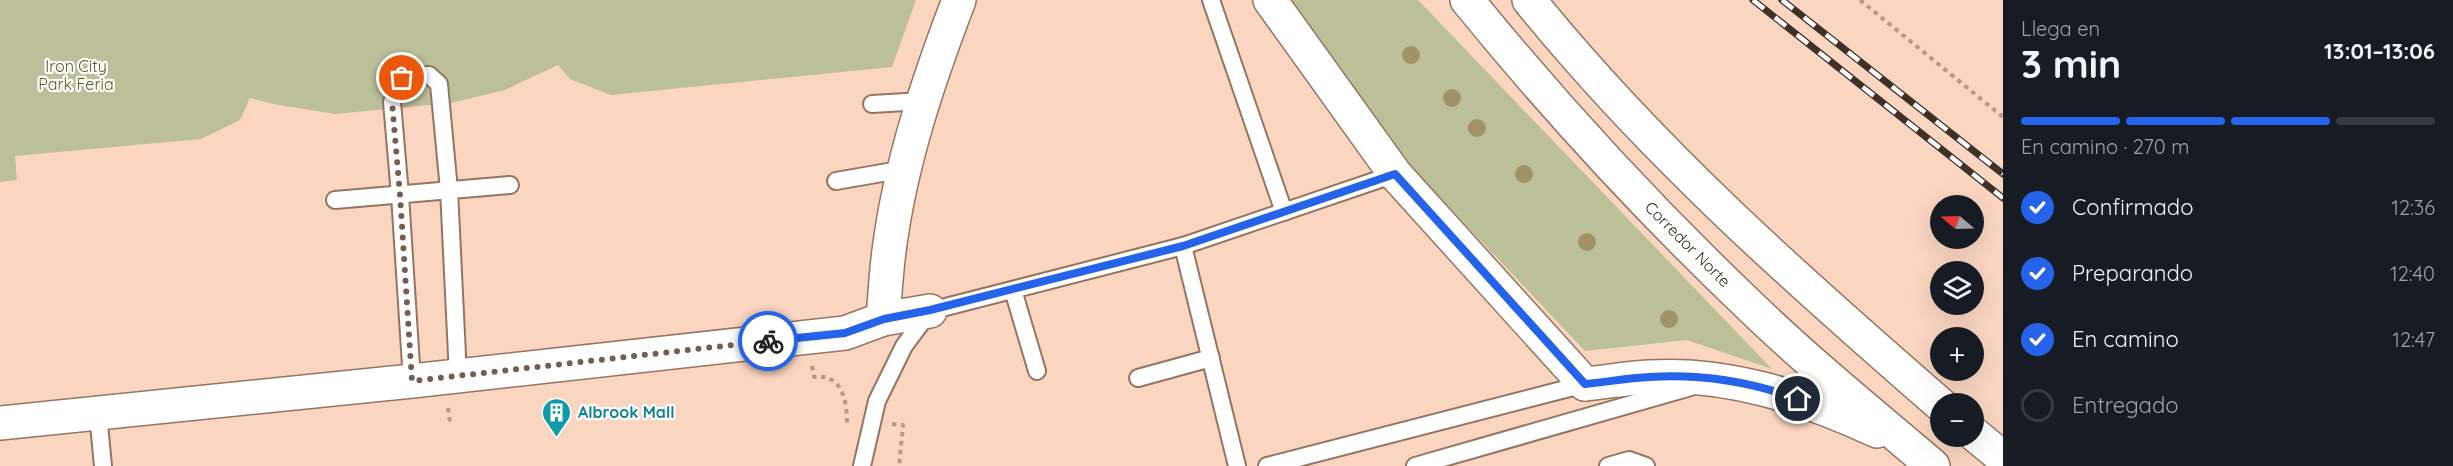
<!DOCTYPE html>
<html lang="es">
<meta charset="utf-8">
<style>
:root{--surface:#171b24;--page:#20242c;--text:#f1f3f6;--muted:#9ea1a6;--line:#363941;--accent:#2563eb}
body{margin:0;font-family:Quicksand,sans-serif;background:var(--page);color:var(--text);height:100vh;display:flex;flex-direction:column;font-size:22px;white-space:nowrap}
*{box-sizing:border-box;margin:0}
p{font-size:20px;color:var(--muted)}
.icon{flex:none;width:33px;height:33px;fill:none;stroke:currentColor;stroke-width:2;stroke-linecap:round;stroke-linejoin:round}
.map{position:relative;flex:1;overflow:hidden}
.panel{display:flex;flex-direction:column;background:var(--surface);width:450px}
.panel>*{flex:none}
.needle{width:39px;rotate:289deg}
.tools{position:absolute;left:1930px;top:195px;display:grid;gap:12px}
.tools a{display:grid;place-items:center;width:54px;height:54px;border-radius:50%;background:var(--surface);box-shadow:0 6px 24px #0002;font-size:30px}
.pin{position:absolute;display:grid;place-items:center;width:51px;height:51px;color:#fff;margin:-26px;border:3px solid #fff;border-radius:50%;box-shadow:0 2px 6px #0007}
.courier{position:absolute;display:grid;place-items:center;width:60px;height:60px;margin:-30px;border:4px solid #2563eb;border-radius:50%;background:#fff;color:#222;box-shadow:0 2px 8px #0007}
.headline em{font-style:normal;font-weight:800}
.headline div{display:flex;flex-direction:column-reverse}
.headline{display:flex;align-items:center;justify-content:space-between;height:102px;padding:0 18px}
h1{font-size:39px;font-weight:800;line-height:45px}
.bar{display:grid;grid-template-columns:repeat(4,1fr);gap:9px 6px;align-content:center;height:72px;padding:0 18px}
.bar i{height:8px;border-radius:4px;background:var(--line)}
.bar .selected{background:var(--accent)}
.bar p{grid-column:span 4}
ol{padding:0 18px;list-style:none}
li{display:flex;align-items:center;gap:18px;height:66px}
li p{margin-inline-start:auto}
li .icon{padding:6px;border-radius:50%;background:var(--accent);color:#fff;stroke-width:4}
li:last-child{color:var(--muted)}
li i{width:33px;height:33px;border:3px solid var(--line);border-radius:50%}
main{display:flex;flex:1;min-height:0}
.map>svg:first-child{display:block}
</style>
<main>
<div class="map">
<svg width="2003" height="466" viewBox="0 0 2003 466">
<rect width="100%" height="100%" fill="#fad6c1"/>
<!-- green -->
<g fill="#bcc099">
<polygon points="0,0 916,0 892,67 611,95 570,79 558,65 505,90 451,103 335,114 273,104 250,98 240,120 201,139 15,156 17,180 0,182"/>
<polygon points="1285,0 1418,0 1772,369 1687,340 1585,351 1412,168"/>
</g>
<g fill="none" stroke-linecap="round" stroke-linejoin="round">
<defs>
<g id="service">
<polyline points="1211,0 1284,212"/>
<polyline points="872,104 923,101"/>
<polyline points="836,181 905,169"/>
<polyline points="335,200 510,185"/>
<polyline points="1183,246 1237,466"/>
<polyline points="1013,290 1037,371"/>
<polyline points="1138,378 1211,358"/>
<polyline points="412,381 400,195 392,102 402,78 429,75 439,84 449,190 458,376"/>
<polyline points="98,414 103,466"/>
<polyline points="862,466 877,401 904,346 930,311 1183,246 1395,174"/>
<polyline points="1267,466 1585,384"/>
<polyline points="1415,466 1691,387"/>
<polyline points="1608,466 1629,460 1646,466"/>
</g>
<g id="minor">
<polyline points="1270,0 1395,174 1585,384"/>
<path d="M883 319C885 296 886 273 889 251 900 164 928 81 959 0"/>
<polyline points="0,423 412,381 845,333 883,319 930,311"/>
</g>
<g id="motorway">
<path d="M1467 0C1555 108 1650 211 1751 307 1809 363 1872 414 1933 466"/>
<path d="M1529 0C1650 150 1796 279 1941 405"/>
<path d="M1585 384C1606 382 1628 378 1649 377 1729 372 1805 398 1877 431"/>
<polyline points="1974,434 2003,458"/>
</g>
</defs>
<!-- service casing -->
<use href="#service" stroke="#957461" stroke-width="20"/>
<!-- minor casing -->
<use href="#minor" stroke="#957461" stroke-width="36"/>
<!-- motorway casing -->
<use href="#motorway" stroke="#957461" stroke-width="36"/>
<!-- path -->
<g stroke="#b69a89" stroke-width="4" stroke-dasharray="4.5 4.5" stroke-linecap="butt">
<polyline points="1860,0 2003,117"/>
<path d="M812 366 814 377C842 373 847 401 847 423"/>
<polyline points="448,408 450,422"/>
<polyline points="892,424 903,425 899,466"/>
</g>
<!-- service -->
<use href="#service" stroke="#fff" stroke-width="16"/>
<!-- minor -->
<use href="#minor" stroke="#fff" stroke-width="33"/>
<!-- motorway -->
<use href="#motorway" stroke="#fff" stroke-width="33"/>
<defs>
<g id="rail">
<polyline points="1753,0 2003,198"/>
<polyline points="1782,0 2003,174"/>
</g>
</defs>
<!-- rail casing -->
<use href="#rail" stroke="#403127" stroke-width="7"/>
<!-- rail -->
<use href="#rail" stroke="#fff" stroke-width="4.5" stroke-dasharray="14" stroke-linecap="butt"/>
</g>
<!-- trees -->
<g fill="#a19365">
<circle cx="1411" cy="55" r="9"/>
<circle cx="1452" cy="98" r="9"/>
<circle cx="1477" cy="128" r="9"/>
<circle cx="1524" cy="174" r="9"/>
<circle cx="1587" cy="242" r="9"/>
<circle cx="1669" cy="319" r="9"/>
</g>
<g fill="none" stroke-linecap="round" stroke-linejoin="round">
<!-- done -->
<polyline stroke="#735e51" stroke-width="6" stroke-dasharray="0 10.8" points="402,78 392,102 400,195 412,381 768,341"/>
<!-- route -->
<path stroke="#2563eb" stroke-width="8" d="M768 341 845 333 884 319 930 310 1183 246 1395 174 1585 384C1606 382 1628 378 1650 377 1699 374 1751 382 1798 399"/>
</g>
<!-- icons -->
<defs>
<symbol id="building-pin" viewBox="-11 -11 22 30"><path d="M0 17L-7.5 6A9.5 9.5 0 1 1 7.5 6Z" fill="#0f9aa8" stroke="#fff"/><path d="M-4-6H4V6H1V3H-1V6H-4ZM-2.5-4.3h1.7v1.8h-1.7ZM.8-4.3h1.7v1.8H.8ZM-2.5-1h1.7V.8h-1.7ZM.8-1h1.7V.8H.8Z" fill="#fff"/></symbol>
</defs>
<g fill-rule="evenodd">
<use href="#building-pin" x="540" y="396" width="33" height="45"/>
</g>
<g text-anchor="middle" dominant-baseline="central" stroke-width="4.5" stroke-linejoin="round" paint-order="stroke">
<!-- park labels -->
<g font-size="16" fill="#595c19" stroke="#fff">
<text x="76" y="66">Iron City<tspan x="76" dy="18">Park Feria</tspan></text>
</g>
<!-- street labels -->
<g font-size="16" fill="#2a1d15" stroke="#fff">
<text transform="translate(1688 244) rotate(45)">Corredor Norte</text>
</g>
<!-- culture labels -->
<g font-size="16" font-weight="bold" fill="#0d838f" stroke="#fff" text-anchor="start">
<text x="578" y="412">Albrook Mall</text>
</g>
</g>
</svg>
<div class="tools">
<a><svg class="needle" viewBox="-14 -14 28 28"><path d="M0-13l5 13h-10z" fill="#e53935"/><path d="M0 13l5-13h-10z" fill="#9ea1a6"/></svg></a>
<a><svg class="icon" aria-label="layers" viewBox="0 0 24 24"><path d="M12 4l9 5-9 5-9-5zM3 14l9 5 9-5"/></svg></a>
<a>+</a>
<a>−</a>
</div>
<div class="pin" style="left:402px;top:78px;background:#ea580c"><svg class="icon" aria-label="bag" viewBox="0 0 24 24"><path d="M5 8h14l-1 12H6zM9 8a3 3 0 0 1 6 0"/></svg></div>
<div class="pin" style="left:1798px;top:399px;background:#1f2937"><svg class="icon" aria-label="home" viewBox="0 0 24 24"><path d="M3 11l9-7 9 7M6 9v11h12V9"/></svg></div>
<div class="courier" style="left:768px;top:341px"><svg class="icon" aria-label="bike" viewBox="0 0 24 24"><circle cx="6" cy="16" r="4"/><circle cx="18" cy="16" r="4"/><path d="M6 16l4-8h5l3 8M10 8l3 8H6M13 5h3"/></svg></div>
</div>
<section class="panel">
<div class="headline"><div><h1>3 min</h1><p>Llega en</p></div><em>13:01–13:06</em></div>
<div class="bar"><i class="selected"></i><i class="selected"></i><i class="selected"></i><i></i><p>En camino · 270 m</p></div>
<ol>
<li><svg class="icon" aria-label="check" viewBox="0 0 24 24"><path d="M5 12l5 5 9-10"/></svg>Confirmado<p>12:36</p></li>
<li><svg class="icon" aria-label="check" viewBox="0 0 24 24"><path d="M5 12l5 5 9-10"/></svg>Preparando<p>12:40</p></li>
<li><svg class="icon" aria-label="check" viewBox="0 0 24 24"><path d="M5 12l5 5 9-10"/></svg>En camino<p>12:47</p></li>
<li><i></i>Entregado</li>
</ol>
</section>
</main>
